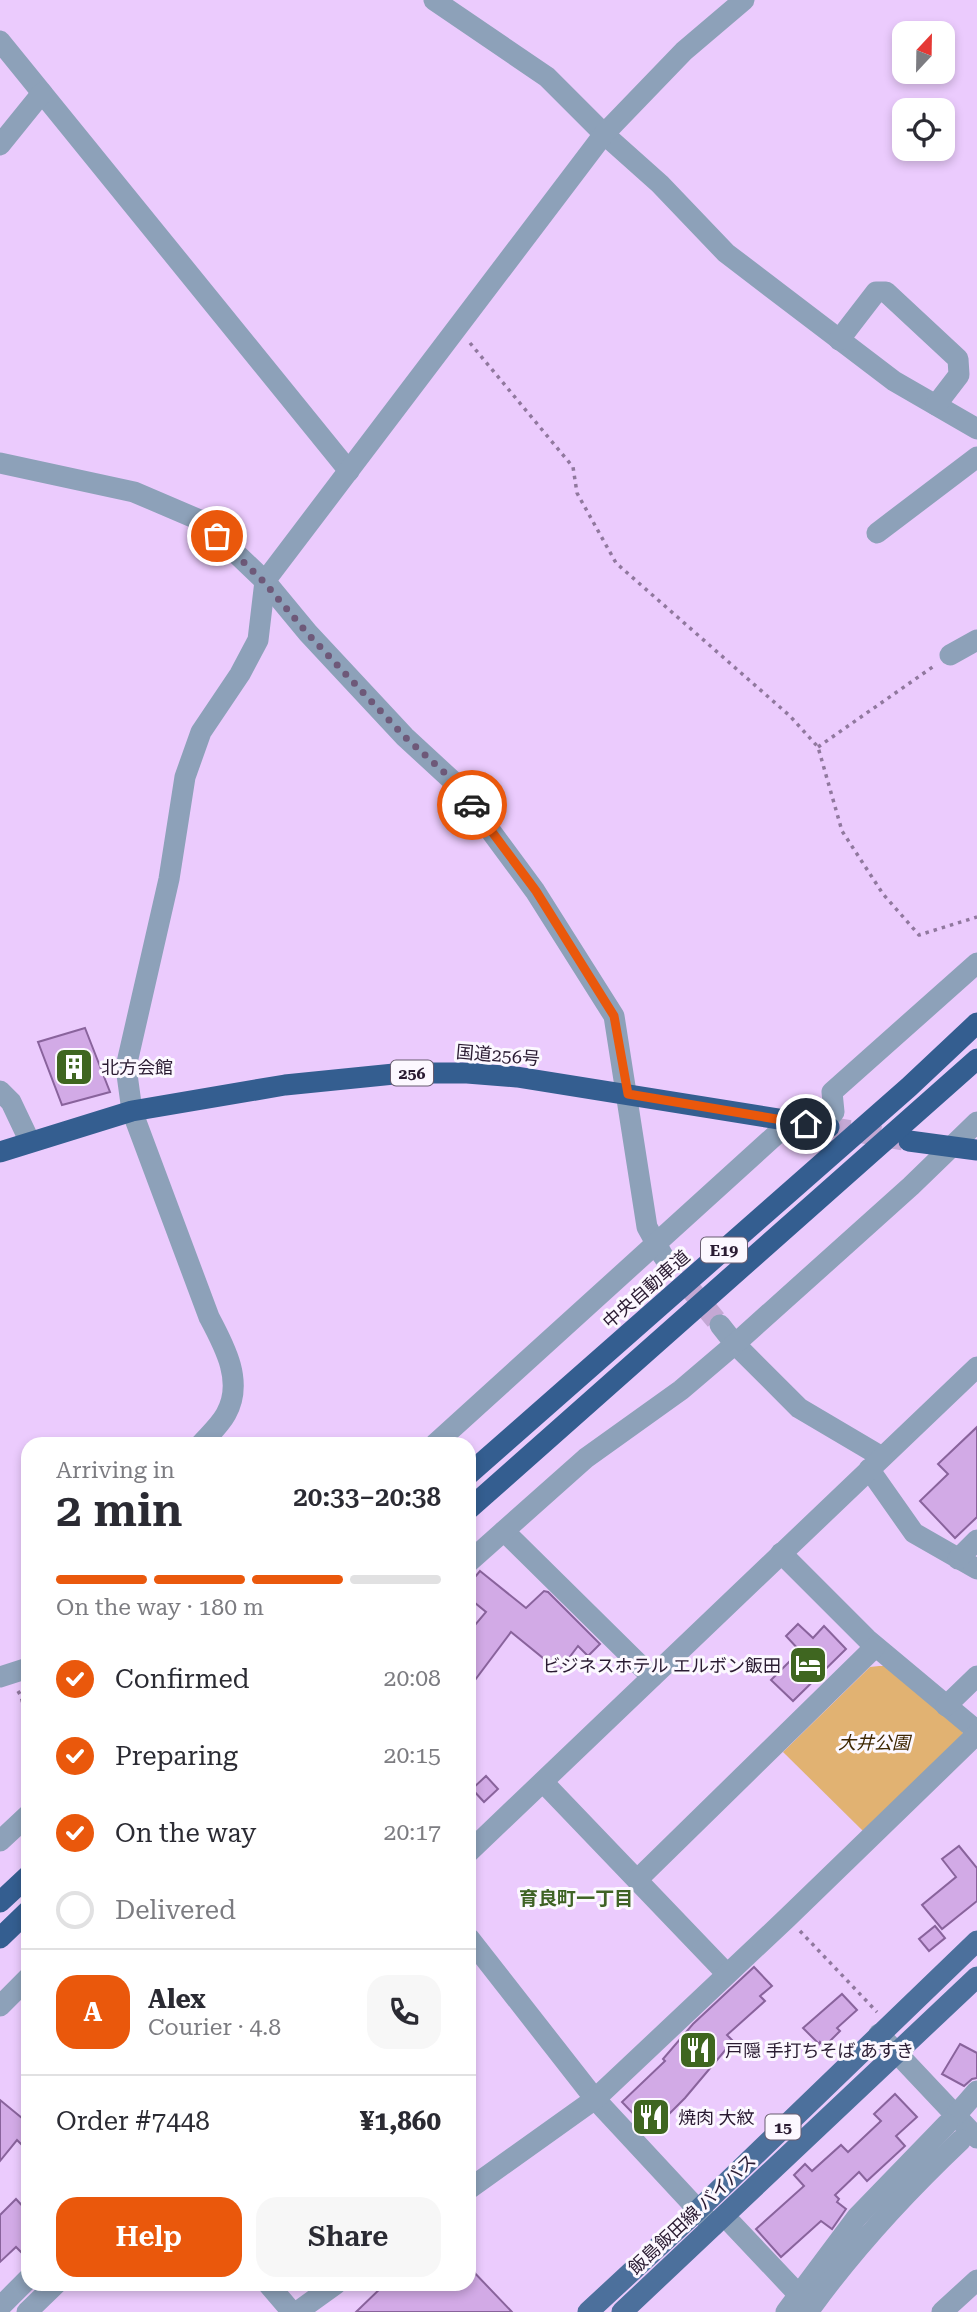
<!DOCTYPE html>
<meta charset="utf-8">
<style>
:root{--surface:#fff;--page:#f7f7f7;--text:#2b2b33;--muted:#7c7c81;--line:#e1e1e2;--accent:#ea580c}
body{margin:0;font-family:"Roboto Serif","Noto Sans JP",serif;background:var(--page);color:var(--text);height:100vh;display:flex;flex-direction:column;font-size:26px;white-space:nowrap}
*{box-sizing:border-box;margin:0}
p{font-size:23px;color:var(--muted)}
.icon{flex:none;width:38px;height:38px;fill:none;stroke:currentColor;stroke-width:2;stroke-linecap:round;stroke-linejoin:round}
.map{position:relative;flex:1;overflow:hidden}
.details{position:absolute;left:21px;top:1437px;width:455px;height:854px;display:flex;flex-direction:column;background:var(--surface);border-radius:21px;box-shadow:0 4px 10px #0003}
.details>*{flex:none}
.needle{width:46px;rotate:22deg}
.buttons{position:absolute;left:892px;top:21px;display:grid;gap:14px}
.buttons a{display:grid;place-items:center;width:63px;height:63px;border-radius:14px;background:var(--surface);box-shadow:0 4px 10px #0003;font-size:35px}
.pin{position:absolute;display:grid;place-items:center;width:60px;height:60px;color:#fff;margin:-30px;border:4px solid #fff;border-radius:50%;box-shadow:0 2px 7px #0007}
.courier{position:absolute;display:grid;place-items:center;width:70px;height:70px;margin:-35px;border:5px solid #ea580c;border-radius:50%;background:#fff;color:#222;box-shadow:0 2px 9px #0007}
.headline em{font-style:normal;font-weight:600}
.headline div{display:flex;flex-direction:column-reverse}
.headline{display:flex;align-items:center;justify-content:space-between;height:119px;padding:0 35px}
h1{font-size:46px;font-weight:600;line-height:52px}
.bar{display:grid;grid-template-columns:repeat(4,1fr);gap:10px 7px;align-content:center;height:84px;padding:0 35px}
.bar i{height:9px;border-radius:5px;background:var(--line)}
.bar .selected{background:var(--accent)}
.bar p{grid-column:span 4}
.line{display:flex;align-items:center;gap:18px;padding:0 35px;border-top:2px solid var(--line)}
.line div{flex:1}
.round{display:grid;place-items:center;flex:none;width:74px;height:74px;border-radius:21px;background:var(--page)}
ol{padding:0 35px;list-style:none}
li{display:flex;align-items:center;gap:21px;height:77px}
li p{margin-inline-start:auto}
li .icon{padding:7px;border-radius:50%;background:var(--accent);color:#fff;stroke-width:4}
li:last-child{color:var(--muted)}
li i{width:38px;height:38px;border:4px solid var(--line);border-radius:50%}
.primary-button{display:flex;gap:14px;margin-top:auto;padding:14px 35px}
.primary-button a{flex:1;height:80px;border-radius:21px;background:var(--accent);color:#fff;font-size:28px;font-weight:600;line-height:80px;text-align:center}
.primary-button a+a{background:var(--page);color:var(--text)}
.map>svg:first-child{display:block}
</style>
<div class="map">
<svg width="977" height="2312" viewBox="0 0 977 2312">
<rect width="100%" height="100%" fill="#ebcbfd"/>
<!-- green -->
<polygon fill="#e1b272" points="879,1666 887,1666 962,1729 963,1734 863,1831 783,1752 870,1667"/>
<!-- building -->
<g fill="#d2aae6" stroke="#89639c" stroke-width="2">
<polygon points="85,1028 110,1092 62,1105 38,1042"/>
<polygon points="977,1427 977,1517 955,1538 920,1501 948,1474 938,1464"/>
<polygon points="480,1571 526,1608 544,1591 548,1592 600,1644 588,1656 578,1646 559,1671 511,1632 469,1688 469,1632 486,1612 469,1598 469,1584"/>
<polygon points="798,1624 813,1638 824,1626 846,1649 793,1701 771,1680 800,1651 786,1636"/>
<polygon points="486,1776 498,1789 484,1802 472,1789"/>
<polygon points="959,1846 977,1868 977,1901 942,1929 922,1905 956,1877 942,1859"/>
<polygon points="935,1926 945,1938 929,1951 919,1939"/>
<polygon points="754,1967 772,1986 760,1996 765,2001 727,2035 733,2041 685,2098 651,2132 622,2102 665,2061 663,2059 693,2024"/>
<polygon points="842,1994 857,2010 837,2028 840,2031 824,2047 820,2042 819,2044 803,2028"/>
<polygon points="960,2044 977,2053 977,2078 972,2079 964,2086 942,2074"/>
<polygon points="895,2094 917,2117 896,2136 905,2146 867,2181 859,2172 835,2195 839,2199 837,2202 846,2209 832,2229 821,2221 781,2257 756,2229 804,2186 794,2175 805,2164 812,2171 841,2145 848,2152 881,2121 874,2114"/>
<polygon points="0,2100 28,2123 28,2135 21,2144 17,2140 0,2161"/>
<polygon points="16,2199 28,2212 28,2259 16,2247 0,2262 0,2215"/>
<polygon points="469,2267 512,2312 356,2312 385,2284 469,2284"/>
</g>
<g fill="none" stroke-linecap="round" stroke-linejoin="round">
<!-- minor-tunnel -->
<polyline stroke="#c4a8d4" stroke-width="21" stroke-dasharray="21 10" stroke-linecap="butt" points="663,1256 720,1325"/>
<!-- highway-tunnel -->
<polyline stroke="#c4a8d4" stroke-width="21" stroke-dasharray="21 10" stroke-linecap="butt" points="829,1127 903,1140"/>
<!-- path -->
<g stroke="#90789e" stroke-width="3.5" stroke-dasharray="3.5 5" stroke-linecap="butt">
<polyline points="470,343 573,467 577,493 616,563 790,716 818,747 842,831 883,894 919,935 977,917"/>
<polyline points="818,747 934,666"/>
<polyline points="18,1691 21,1696 28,1725"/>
<polyline points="800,1931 877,2012"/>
</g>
<!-- minor -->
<g stroke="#8da1b9" stroke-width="21">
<polyline points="434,0 547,77 604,134 660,184 726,253 894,381 977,429"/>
<polyline points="0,41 349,471"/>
<polyline points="0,145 42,93"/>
<polyline points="839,340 876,292 886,292 958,359 959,375 936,405"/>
<polyline points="0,463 134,492 202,521 265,581 308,633 405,737 456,784 535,891 614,1016 647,1227 663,1256"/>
<polyline points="877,533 977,457"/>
<polyline points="950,655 977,640"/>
<polyline points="0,1091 11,1102 30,1142"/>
<polyline points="821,1126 834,1112 832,1092 977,963"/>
<polyline points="720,1325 735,1344 799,1408 882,1457"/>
<path d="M201 1444C209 1435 220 1425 226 1414 244 1382 225 1347 209 1317L132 1111 126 1067 169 879 185 777 201 732 240 674 258 640 265 581 604 134 684 51 744 0"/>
<polyline points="435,1444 791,1121"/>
<polyline points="869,1469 914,1533 977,1569"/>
<polyline points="504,1531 652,1677"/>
<polyline points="781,1553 867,1639 977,1731"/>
<polyline points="958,1559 977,1540"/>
<polyline points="469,1562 586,1458 681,1390 735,1344 911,1186 977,1122"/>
<polyline points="0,1677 28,1668"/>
<polyline points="946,1706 977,1676"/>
<polyline points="543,1782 727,1974"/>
<polyline points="0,1841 28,1815"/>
<polyline points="469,1852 977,1367"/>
<polyline points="637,1880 875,1647"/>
<polyline points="469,1938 595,2099 713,2226"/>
<polyline points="0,2006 28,1978"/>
<polyline points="879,2034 977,2138"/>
<polyline points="956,2115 977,2091"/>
<polyline points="469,2189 595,2099 787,1918 977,1734"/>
<polyline points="732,2224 799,2295"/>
<polyline points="268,2284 292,2312"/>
<polyline points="0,2307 28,2279"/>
<polyline points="27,2312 56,2284"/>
<polyline points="297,2312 336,2284"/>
<polyline points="786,2312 857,2217 947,2124"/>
<path d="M808 2312C853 2249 905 2193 961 2140"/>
<polyline points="942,2312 977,2280"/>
</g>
<!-- major -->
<g stroke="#4c709c" stroke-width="21">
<polyline points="588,2312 698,2210 977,1941"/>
<polyline points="622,2312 977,1977"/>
</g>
<!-- highway -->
<g stroke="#345e90" stroke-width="21">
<polyline points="909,1141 977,1150"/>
<polyline points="0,1152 132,1111 285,1085 404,1073 467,1073 517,1077 829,1127"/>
<polyline points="469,1474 909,1087 977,1023"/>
<polyline points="469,1509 977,1059"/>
<polyline points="0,1902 28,1876"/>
<polyline points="0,1938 28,1911"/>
</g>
</g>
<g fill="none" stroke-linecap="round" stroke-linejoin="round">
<!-- done -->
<polyline stroke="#6e5979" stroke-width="7" stroke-dasharray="0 12.6" points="217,536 264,582 308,634 405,737 456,783 472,805"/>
<!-- route -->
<polyline stroke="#ea580c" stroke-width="9" points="472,805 536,891 614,1016 628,1094 806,1124"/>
</g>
<!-- icons -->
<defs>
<symbol id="building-square" viewBox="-11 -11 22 22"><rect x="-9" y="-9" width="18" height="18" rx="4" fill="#3f6620" stroke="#fcf8ff"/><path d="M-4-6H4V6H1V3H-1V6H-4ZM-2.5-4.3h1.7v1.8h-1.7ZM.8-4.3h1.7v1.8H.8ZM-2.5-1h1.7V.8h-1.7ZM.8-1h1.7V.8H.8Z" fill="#fff"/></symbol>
<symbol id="hotel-square" viewBox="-11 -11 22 22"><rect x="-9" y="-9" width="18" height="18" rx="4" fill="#3f6620" stroke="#fcf8ff"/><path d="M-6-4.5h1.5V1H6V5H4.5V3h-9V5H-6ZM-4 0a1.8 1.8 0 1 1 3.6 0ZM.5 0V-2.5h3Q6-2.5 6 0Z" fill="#fff"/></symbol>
<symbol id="restaurant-square" viewBox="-11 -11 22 22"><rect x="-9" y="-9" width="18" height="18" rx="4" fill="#3f6620" stroke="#fcf8ff"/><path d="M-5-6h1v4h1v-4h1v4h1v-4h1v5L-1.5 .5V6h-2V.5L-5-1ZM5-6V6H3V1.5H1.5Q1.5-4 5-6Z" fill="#fff"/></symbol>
</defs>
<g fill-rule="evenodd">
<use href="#building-square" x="52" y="1045" width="44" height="44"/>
<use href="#hotel-square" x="786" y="1643" width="44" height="44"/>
<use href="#restaurant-square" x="676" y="2028" width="44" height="44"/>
<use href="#restaurant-square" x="629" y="2095" width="44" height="44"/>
</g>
<g text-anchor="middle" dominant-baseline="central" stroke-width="6" stroke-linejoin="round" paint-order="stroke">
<!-- shield labels -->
<g fill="#fcf8ff" stroke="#695d70" stroke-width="2">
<rect x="391" y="1060.5" width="42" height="25" rx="5"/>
<rect x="701" y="1237.5" width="46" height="25" rx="5"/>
<rect x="765.5" y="2114.5" width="35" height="25" rx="5"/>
</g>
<g font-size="16" font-weight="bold" fill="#2a1b32">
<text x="412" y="1073">256</text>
<text x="724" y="1250">E19</text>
<text x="783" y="2127">15</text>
</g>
<!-- street labels -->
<g font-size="18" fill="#2a1b32" stroke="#fcf8ff">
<text transform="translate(498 1055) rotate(5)">国道256号</text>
<text transform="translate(646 1289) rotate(-41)">中央自動車道</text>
<text transform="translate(692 2214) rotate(-43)">飯島飯田線 バイパス</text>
</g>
<!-- poi labels -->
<g font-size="18" fill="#2a1b32" stroke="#fcf8ff" text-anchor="start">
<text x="101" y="1067">北方会館</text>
<text x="781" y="1665" text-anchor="end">ビジネスホテル エルボン飯田</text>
<text x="725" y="2050">戸隠 手打ちそば あすき</text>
<text x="678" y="2117">焼肉 大紋</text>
</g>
<!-- park labels -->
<g font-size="18" font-style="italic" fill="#3e2702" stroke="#fcf8ff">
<text x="874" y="1742">大井公園</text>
</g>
<!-- neighbourhood labels -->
<g font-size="19" font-weight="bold" fill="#3f6325" stroke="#fcf8ff">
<text x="576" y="1898">育良町一丁目</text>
</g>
</g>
</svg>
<div class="buttons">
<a><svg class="needle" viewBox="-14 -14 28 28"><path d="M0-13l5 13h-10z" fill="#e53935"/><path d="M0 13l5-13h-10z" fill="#7c7c81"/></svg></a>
<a><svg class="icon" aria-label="locate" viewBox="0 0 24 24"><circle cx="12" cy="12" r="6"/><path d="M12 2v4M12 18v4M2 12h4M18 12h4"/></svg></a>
</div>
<div class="pin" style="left:217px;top:536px;background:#ea580c"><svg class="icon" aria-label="bag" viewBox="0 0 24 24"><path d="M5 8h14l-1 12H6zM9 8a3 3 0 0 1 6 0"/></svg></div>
<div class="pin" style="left:806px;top:1124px;background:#1f2937"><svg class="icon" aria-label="home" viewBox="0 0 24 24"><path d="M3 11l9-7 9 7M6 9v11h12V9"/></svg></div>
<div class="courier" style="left:472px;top:805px"><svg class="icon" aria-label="car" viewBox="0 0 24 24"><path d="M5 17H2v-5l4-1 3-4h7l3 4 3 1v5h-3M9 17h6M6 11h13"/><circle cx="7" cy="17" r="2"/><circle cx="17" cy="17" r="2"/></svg></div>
<section class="details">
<div class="headline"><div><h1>2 min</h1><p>Arriving in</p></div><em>20:33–20:38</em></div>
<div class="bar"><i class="selected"></i><i class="selected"></i><i class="selected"></i><i></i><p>On the way · 180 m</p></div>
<ol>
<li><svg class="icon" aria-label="check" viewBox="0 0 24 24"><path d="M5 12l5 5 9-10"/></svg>Confirmed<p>20:08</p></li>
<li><svg class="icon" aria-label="check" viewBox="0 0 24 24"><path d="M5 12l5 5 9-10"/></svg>Preparing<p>20:15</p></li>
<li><svg class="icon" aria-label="check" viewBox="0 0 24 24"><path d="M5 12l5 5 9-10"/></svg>On the way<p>20:17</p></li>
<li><i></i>Delivered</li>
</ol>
<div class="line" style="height:126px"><b class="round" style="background:var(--accent);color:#fff">A</b><div><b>Alex</b><p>Courier · 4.8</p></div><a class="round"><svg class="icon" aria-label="phone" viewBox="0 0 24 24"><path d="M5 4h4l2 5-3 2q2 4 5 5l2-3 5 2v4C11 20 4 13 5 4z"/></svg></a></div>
<div class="line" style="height:91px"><div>Order #7448</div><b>¥1,860</b></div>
<div class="primary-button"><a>Help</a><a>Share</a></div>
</section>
</div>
